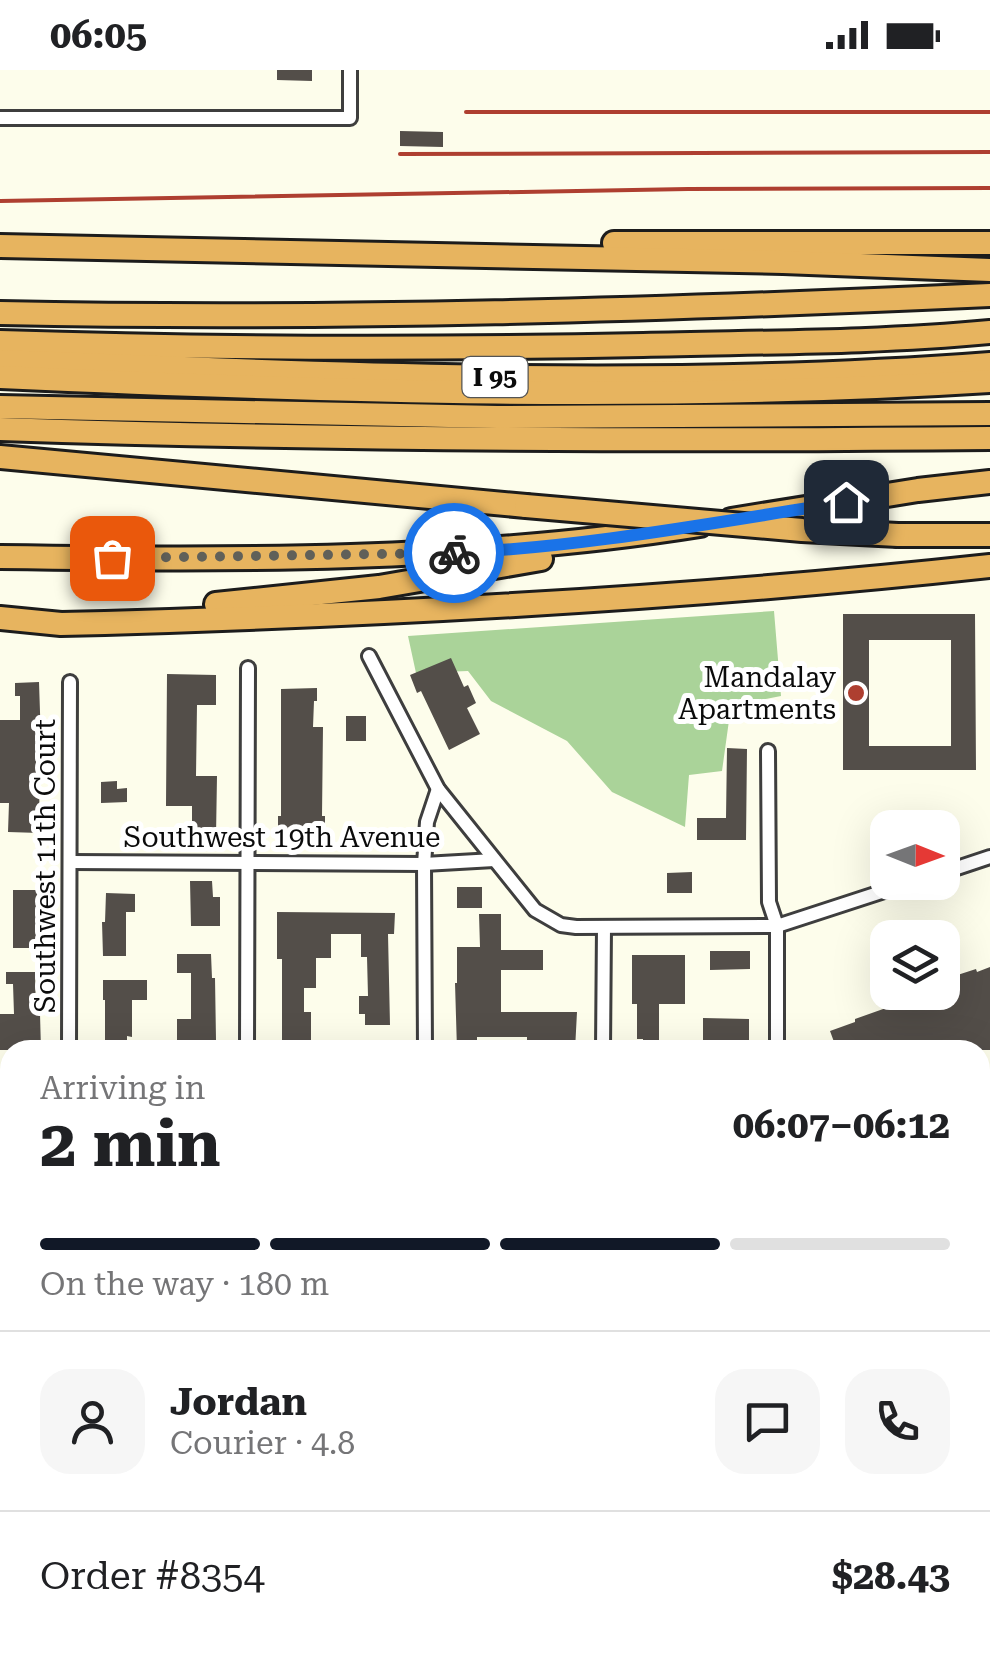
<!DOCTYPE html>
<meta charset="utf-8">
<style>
:root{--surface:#fff;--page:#f6f6f6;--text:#202124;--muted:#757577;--line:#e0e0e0;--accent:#111827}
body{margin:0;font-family:"Roboto Serif",serif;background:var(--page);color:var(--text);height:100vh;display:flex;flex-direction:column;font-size:38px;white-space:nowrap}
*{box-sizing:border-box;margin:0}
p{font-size:32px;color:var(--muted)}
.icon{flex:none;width:55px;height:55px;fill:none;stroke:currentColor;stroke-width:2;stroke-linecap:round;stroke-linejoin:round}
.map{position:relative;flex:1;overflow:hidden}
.panel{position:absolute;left:0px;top:970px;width:990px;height:622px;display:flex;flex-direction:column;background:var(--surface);border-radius:30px 30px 0 0;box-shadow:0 10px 40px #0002}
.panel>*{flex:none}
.needle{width:65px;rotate:91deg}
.tools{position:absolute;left:870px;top:740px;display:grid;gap:20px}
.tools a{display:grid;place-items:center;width:90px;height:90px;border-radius:20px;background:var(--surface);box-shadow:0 10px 40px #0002;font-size:50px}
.pin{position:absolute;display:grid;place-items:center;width:85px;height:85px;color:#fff;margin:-42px;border-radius:20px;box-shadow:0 5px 15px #0006}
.courier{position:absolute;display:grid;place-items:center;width:100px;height:100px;margin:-50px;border:8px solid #1a73e8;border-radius:50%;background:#fff;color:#222;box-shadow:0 2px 12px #0007}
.summary em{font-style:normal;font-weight:700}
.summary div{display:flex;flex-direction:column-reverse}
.summary{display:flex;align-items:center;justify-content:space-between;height:170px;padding:0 40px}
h1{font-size:65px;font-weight:700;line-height:75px}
.bar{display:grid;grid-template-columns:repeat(4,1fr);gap:15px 10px;align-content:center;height:120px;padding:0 40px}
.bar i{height:12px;border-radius:8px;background:var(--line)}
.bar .active{background:var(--accent)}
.bar p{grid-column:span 4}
.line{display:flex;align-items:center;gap:25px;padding:0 40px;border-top:2px solid var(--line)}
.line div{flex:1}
.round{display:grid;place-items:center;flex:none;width:105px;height:105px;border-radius:30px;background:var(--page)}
.status{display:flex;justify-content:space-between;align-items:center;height:70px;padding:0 50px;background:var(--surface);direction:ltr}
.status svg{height:28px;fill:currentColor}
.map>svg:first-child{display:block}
</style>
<div class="status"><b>06:05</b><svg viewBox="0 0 49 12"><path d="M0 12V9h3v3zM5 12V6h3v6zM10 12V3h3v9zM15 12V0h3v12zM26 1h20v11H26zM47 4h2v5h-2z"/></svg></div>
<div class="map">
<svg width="990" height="1592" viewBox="0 0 990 1592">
<rect width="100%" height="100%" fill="#fdfdeb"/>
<!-- forest -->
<polygon fill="#aad399" points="774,541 781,626 731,636 722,701 689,705 685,757 612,722 567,671 491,631 468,601 416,603 408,566"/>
<!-- pitch -->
<g fill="#dbecc9">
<polygon points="980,1172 990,1174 990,1317 980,1317"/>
<rect x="980" y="1377" width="10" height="119"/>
</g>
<!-- plaza -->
<polygon fill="#eceadc" points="980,1032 990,1066 990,1092 980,1095"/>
<!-- building -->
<g fill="#534e49" fill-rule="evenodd">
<polygon points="277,0 312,0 312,11 277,10"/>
<polygon points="400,61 443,62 443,77 400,76"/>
<path d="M843 544H975L976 700H843ZM869 570H951V676H869Z"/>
<polygon points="451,588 464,617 468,615 476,633 467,638 480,664 449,680 421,621 417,623 410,605"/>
<polygon points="167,604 216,605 216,635 197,635 196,706 217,706 216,766 192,766 192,736 166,736"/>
<polygon points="39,612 41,672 36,672 36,714 39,714 40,763 8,762 9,733 0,733 0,650 20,650 20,626 15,626 15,613"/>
<polygon points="317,618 317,631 314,631 313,657 323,657 322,746 325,746 325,767 278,767 278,746 281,746 281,619"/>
<rect x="346" y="646" width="20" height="25"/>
<polygon points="727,678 747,679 746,770 697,770 697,748 726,748"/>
<polygon points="117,711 117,719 127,718 127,732 101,733 101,712"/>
<polygon points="692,802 692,823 667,823 667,803"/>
<polygon points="190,811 212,811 213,827 220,827 220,856 191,856"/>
<rect x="457" y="817" width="25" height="21"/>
<polygon points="13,820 38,820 37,878 13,878"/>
<polygon points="106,823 135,824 135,842 126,842 126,886 103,886 102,852 105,852"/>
<polygon points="277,842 395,843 394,864 388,864 390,955 365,955 365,944 359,944 359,926 368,926 367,887 361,887 361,864 331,864 331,888 316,888 316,918 304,918 304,942 311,942 311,980 282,980 282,889 277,889"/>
<polygon points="479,844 501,844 501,880 543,880 543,900 501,900 501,942 577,942 575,980 527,980 527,967 477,967 477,980 457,980 455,913 457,913 457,877 480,877"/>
<polygon points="710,881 750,881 750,899 710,900"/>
<polygon points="177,884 211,884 212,908 215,908 216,970 177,970 177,949 191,949 191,903 177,903"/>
<polygon points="632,885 685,885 685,934 659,934 659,980 643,980 643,969 637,969 637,934 632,934"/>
<polygon points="990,897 990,980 837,980 830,961 855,952 855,949 931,922 942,922 942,910 976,899 977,902"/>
<polygon points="6,902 35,902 36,944 40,944 41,980 0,980 0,944 14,944 13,914 6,914"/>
<polygon points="103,910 147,910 147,930 132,930 132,967 127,966 127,980 105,980 105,930 103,930"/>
<polygon points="703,948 749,949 749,980 719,980 719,971 703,970"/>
</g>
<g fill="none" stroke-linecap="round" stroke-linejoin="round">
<defs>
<g id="street">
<polyline points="0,48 350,48 350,0"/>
<polyline points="369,586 438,719 535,840 561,855 576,857 777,856 912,812"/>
<polyline points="768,681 769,832 777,856 777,980"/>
<polyline points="70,792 424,794 494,790"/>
<polyline points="942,803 990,787"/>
<polyline points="69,980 70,612"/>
<polyline points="247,980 248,598"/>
<polyline points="425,980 424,794 427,752 438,719"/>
<polyline points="603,980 604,857"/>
<polyline points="0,1120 10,1120"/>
<polyline points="74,1582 74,1586 209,1582"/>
<polyline points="779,1583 990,1585"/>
</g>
<g id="highway">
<polyline points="614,173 990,173"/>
<polyline points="0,176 783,192 990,200"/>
<path d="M0 243C330 250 660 240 990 225"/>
<path d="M0 272C214 279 429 279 643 275 758 272 875 273 990 262"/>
<path d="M0 291C330 304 660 319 990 294"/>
<path d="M0 307C330 322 660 332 990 311"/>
<polyline points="0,337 497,347 990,344"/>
<path d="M0 359C330 370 660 371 990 368"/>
<polyline points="0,387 526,436"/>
<polyline points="731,450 918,420 990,412"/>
<polyline points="898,465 990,465"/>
<path d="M0 487C234 490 469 492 700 455"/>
<polyline points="216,534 379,517 541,489"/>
<path d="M0 548 61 554 105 553C401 544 696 528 990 496"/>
</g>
</defs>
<!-- street casing -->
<use href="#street" stroke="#3e3e3e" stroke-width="18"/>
<!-- highway casing -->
<use href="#highway" stroke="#1c1c1c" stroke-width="28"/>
<!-- street -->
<use href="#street" stroke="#fff" stroke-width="12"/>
<!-- highway -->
<use href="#highway" stroke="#e7b45f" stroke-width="22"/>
<!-- rail -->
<g stroke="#ae3f30" stroke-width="4">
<polyline points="466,42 990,42"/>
<polyline points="400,84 990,82"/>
<polyline points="0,131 688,119 990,118"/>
</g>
<defs>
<polyline id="highway-bridge" points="526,436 802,460 898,465"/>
</defs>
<!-- highway-bridge casing -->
<use href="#highway-bridge" stroke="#1c1c1c" stroke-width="28" stroke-linecap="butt"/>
<!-- highway-bridge -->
<use href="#highway-bridge" stroke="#e7b45f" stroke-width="22"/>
</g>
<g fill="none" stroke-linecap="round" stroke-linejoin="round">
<!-- done -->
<polyline stroke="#606059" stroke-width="10" stroke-dasharray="0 18" points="112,488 454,483"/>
<!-- route -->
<path stroke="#1a73e8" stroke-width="12" d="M454 483C586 477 716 452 846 432"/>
</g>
<!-- markers -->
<circle fill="#ae3f30" stroke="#fff" stroke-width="4" cx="856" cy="623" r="10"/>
<g text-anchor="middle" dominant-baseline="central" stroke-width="10" stroke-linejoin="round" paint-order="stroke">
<!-- shield labels -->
<rect fill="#fff" stroke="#545454" stroke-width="2.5" x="462.5" y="287" width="65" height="40" rx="8"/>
<g font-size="25" font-weight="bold" fill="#0b0b0b">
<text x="495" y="307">I 95</text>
</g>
<!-- poi labels -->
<g font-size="28" fill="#0b0b0b" stroke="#fff" text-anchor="end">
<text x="836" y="607">Mandalay<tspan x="836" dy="32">Apartments</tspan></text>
</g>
<!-- street labels -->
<g font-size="28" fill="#0b0b0b" stroke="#fff">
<text x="282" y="767">Southwest 19th Avenue</text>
<text transform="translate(45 796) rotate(-90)">Southwest 11th Court</text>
</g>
</g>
</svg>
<div class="tools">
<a><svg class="needle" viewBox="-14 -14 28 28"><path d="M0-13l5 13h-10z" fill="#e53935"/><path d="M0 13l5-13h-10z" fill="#757577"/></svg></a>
<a><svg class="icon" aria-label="layers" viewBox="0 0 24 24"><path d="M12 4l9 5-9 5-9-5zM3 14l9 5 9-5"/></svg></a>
</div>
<div class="pin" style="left:112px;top:488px;background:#ea580c"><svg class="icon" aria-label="bag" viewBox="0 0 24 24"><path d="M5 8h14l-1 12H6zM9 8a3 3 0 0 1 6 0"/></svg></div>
<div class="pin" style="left:846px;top:432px;background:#1f2937"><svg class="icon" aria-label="home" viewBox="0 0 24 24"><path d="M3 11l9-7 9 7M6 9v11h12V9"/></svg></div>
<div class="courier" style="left:454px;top:483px"><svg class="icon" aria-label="bike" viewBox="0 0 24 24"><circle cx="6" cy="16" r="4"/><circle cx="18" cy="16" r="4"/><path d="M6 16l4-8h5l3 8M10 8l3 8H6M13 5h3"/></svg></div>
<section class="panel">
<div class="summary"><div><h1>2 min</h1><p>Arriving in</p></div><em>06:07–06:12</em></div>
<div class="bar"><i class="active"></i><i class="active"></i><i class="active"></i><i></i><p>On the way · 180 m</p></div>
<div class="line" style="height:180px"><a class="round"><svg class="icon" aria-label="person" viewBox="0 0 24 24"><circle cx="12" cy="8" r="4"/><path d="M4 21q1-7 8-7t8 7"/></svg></a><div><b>Jordan</b><p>Courier · 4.8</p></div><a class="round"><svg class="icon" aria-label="chat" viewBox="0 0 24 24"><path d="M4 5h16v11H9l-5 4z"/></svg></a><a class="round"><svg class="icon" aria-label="phone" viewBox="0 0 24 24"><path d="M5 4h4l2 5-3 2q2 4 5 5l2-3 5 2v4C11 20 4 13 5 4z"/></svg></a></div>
<div class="line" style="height:130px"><div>Order #8354</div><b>$28.43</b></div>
</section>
</div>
